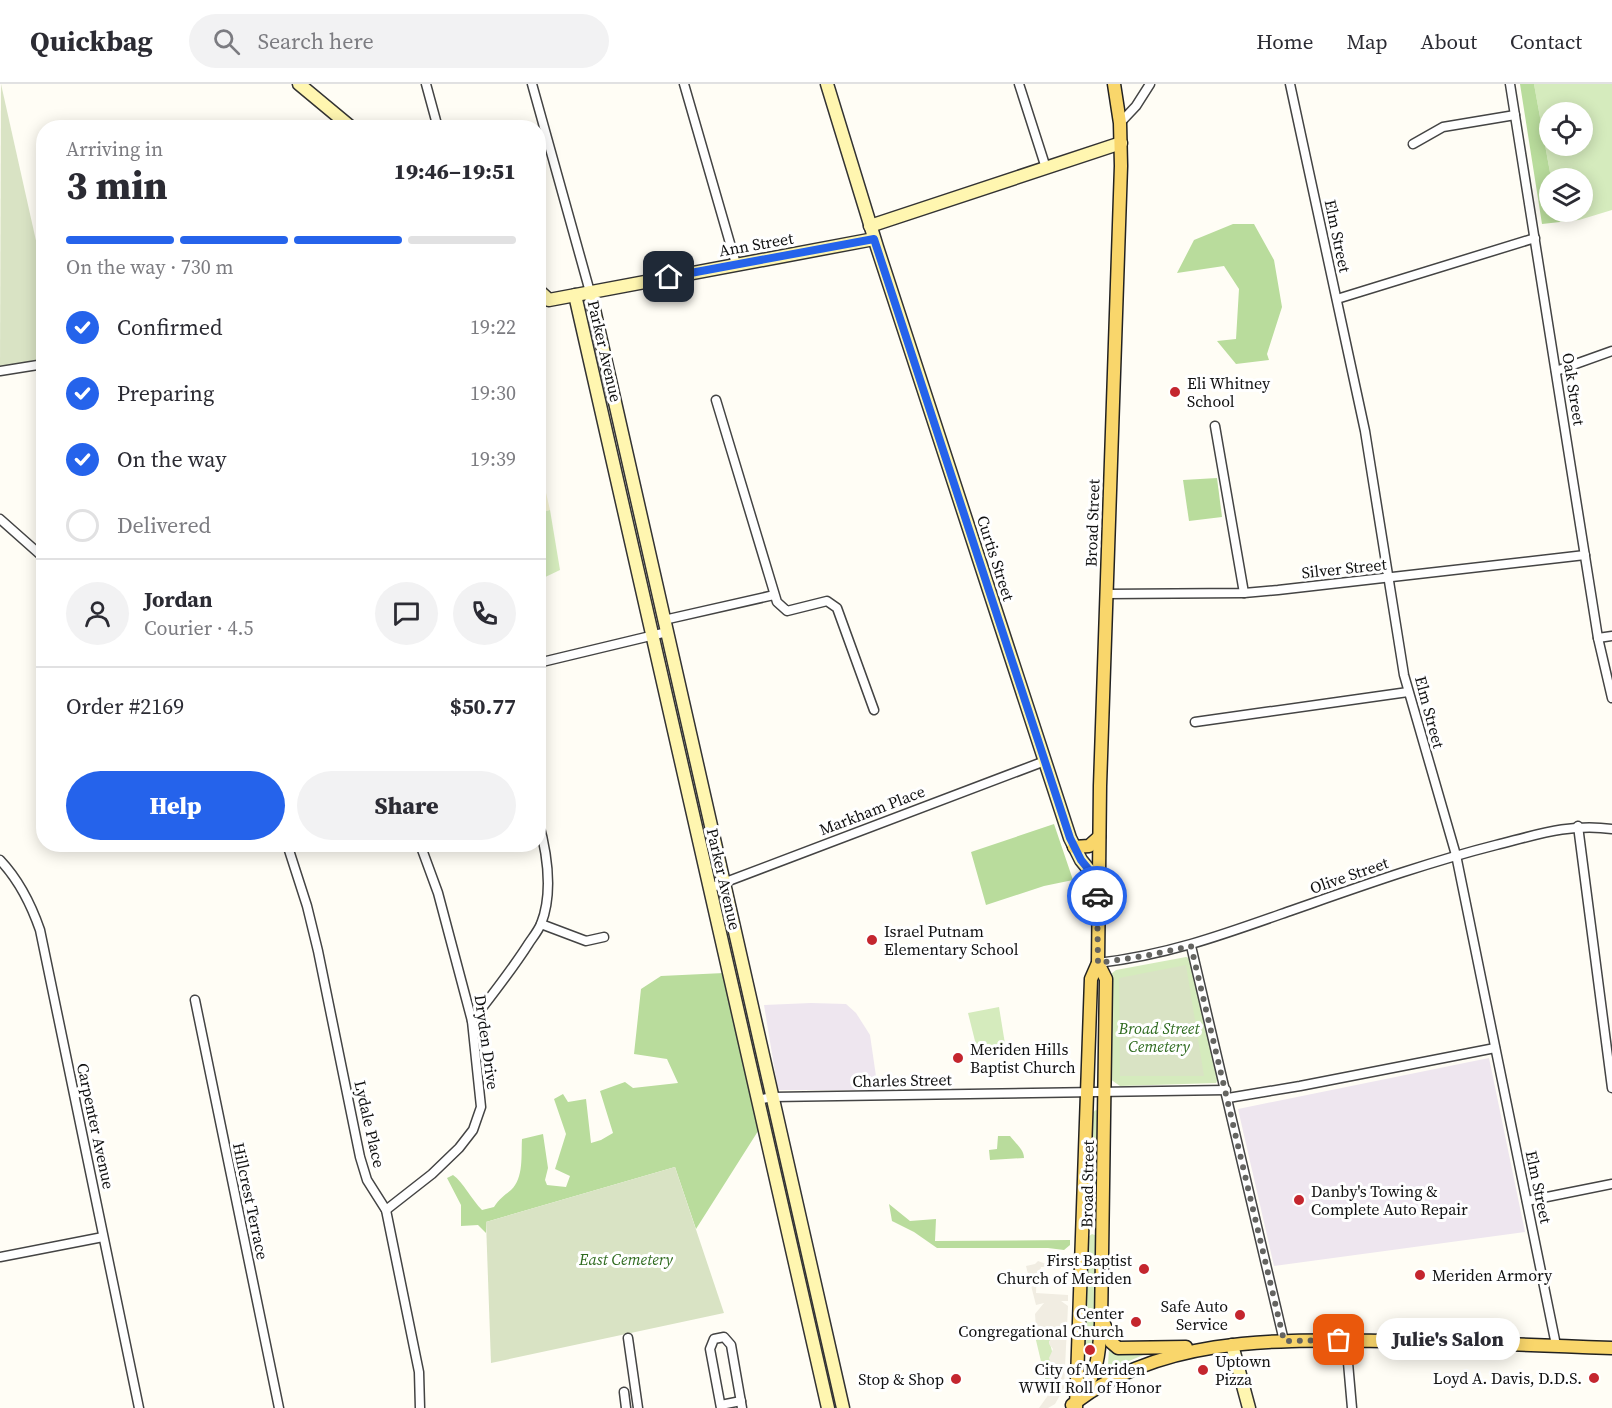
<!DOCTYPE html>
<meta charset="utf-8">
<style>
:root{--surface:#fff;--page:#f2f2f3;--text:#2b2b33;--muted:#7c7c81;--line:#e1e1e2;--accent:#2563eb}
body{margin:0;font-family:"Source Serif 4",serif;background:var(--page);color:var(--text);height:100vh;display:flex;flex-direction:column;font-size:22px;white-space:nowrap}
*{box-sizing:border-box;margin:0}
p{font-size:20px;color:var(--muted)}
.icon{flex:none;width:33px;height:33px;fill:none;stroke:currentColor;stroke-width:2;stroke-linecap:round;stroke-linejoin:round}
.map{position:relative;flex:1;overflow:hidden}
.side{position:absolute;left:36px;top:36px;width:510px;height:732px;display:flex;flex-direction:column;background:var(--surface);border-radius:24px;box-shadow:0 3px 15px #0003}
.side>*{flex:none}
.fabs{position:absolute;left:1539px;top:18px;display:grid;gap:12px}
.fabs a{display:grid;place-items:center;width:54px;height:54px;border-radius:50%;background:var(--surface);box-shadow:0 3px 15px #0003;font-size:30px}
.pin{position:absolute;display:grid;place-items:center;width:51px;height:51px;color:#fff;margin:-26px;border-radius:12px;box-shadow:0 3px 9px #0006}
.courier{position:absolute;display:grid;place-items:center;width:60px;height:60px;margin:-30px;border:4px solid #2563eb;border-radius:50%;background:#fff;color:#222;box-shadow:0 2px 8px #0007}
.bubble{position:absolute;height:42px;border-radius:21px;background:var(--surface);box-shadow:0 3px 15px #0003;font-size:20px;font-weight:800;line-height:42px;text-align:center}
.overview em{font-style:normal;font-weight:800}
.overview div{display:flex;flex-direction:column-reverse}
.overview{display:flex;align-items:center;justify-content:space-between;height:102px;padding:0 30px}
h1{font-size:39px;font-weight:800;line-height:45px}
.bar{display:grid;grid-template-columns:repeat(4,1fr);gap:9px 6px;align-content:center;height:72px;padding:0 30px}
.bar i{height:8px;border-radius:4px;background:var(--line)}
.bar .on{background:var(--accent)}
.bar p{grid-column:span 4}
.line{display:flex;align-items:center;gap:15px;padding:0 30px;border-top:2px solid var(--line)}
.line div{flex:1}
.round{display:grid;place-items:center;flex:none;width:63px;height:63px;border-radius:32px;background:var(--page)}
ol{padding:0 30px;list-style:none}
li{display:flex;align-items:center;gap:18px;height:66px}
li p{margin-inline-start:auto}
li .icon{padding:6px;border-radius:50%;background:var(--accent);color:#fff;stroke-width:4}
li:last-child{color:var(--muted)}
li i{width:33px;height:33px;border:3px solid var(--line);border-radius:50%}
.primary-button{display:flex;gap:12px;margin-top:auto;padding:12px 30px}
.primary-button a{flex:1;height:69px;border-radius:36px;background:var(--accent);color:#fff;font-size:24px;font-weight:800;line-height:69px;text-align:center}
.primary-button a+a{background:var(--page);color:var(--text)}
header{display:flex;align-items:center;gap:36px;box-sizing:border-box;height:84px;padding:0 30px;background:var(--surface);border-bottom:2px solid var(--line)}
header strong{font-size:28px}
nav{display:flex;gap:33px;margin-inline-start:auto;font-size:21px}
.search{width:420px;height:54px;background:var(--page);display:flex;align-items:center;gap:15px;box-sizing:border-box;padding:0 21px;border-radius:33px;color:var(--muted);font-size:22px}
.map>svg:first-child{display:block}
</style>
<header>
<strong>Quickbag</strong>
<div class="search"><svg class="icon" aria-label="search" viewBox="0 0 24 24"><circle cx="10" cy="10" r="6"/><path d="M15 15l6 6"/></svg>Search here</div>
<nav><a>Home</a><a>Map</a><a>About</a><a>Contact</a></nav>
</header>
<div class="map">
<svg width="1612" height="1324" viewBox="0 0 1612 1324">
<rect width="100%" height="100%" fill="#fffdf5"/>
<!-- industrial -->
<g fill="#eee6ef">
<polygon points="811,919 846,920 856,929 870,951 878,1006 778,1006 764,921"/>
<polygon points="1489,974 1525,1148 1274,1182 1238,1025"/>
</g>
<!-- farmland -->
<polygon fill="#f6f3d4" points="538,374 550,426 539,429 538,429"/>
<!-- green -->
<g fill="#d5ebbd" fill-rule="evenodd">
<path d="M1534 0H1612V126L1579 136 1560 138 1558 128H1582V94H1551ZM1550 28H1582V62H1550Z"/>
<polygon points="550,426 560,486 539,496 539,429"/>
<polygon points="1186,873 1190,874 1218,995 1216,999 1120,1002 1110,995 1111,890 1116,886"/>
<polygon points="999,923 1006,966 978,969 968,929"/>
<polygon points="1096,1026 1099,1027 1097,1125 1095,1127 1089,1123 1092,1029"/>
<polygon points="1092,1150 1097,1152 1095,1264 1087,1260 1084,1263 1088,1153"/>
<path d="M1041 1250 1051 1255 1049 1258C1054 1269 1055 1283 1048 1292L1051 1301 1048 1307 1035 1252Z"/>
<polygon points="1109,1264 1119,1269 1148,1269 1110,1285 1108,1281"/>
</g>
<!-- forest -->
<g fill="#b9dc9c">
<polygon points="1520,0 1534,0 1551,94 1550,94 1550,128 1558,128 1560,138 1542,140"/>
<polygon points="1233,140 1254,140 1274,176 1282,223 1267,270 1269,276 1236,280 1217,257 1236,255 1239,205 1224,182 1177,189 1194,156"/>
<polygon points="1217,394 1222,433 1189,437 1183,396"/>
<polygon points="1054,740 1073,796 1044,802 986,821 971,768"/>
<path d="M724 889 760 1044 696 1145 675 1083 486 1138V1149L478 1141 461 1142V1121L447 1094 453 1091C463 1098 472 1116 482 1126L494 1123C500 1114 504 1112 511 1106 524 1094 521 1071 522 1055L543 1050 548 1084 545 1096 547 1101 566 1103 570 1092 555 1085 566 1050 554 1015 563 1010 568 1018 586 1015 591 1059 601 1056 613 1049 600 1007 625 998 633 1004 678 999 667 975 634 970 641 905 661 892Z"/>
<path d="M998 1052H1010C1015 1059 1024 1065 1024 1074L990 1076 989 1066 997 1065Z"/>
<polygon points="889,1120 910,1137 936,1135 935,1157 1070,1156 1070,1161 1064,1166 1048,1164 937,1164 914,1148 892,1137"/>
</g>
<!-- cemetery -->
<g fill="#d9e3c4">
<polygon points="1,0 43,188 44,276 0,284"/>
<polygon points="1186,881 1204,992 1120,992 1119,894"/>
<polygon points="675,1083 724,1229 491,1279 486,1138"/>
</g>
<!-- plaza -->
<polygon fill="#f1ede2" points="1038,1177 1054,1183 1041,1183 1040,1187 1037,1187 1036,1209 1068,1211 1068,1217 1061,1217 1068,1222 1064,1304 1055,1320 1048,1324 1039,1324 1049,1310 1048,1307 1051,1301 1048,1292 1053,1286 1049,1274 1053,1265 1049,1260 1050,1255 1042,1251 1036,1244 1035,1230 1044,1219 1036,1221 1026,1182 1035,1180"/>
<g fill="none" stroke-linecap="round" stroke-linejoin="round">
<defs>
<g id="street">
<polyline points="426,0 438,44"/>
<polyline points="532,0 590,208"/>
<polyline points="684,0 736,180"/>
<polyline points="1019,0 1046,84"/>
<polyline points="1290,0 1365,347 1404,591 1456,771 1556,1261"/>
<polyline points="1510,0 1598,554 1612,614"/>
<polyline points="1120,39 1136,22 1150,0"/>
<polyline points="1413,60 1443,43 1515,31"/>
<polyline points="1337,215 1535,154"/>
<polyline points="0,287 44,280"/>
<polyline points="1556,287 1612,267"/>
<polyline points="716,316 777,518 787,527 827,517 837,524 874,626"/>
<polyline points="1215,342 1244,509"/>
<polyline points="0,435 44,474"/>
<polyline points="1106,510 1244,509 1278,506 1585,471"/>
<polyline points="664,536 774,511"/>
<polyline points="1598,554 1612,552"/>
<polyline points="538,579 667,548"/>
<polyline points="1195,638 1408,608"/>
<polyline points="1578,742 1612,1004"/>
<polyline points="287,760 307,822 318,867 360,1073 367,1096 386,1126 419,1288 420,1324"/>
<path d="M0 776C19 796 31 820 40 846L139 1324"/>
<polyline points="710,804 1045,677"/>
<polyline points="541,840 586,857 604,853"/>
<polyline points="1191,862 1284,1257"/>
<path d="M1098 879C1167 871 1222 851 1287 828 1356 804 1425 779 1496 761 1536 751 1570 739 1612 745"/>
<polyline points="195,916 279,1324"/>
<path d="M472 937C491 912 512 886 529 859 533 853 538 847 541 840 554 807 547 768 538 736"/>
<polyline points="1228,1014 1300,1002 1495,964"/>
<polyline points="758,1016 772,1013 1226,1006"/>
<polyline points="1527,1117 1612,1100"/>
<polyline points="386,1126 432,1090 459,1064 473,1046 481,1023 472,937 438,809 420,760"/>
<polyline points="0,1173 103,1153"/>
<polyline points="628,1254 638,1324"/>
<polyline points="1346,1256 1352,1324"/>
<polyline points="624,1308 626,1324"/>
<polyline points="721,1321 741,1317"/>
<polyline points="721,1324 710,1265 714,1255 724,1253 731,1261 742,1324"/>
</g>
<g id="secondary">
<polyline points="299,0 352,44"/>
<polyline points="827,0 877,163 1070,754 1081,776 1098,797"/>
<polyline points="870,142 1121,59"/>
<polyline points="538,206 549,216 874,155"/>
<polyline points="590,208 843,1324"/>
<polyline points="575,211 828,1324"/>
<polyline points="1232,1261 1249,1324"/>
</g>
<g id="primary">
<polyline points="1074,763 1089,762 1099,753"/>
<polyline points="1104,1240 1111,1258 1118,1264 1186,1263"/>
<path d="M1082 1309C1099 1285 1099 1268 1101 1240L1106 895 1098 879"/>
<path d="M1072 1321C1164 1250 1280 1256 1390 1257 1464 1258 1538 1261 1612 1264"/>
<polyline points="1076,1324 1091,895 1098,879 1100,702 1121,82 1120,39 1114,0"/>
</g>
</defs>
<!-- street casing -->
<use href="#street" stroke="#444" stroke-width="11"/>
<!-- secondary casing -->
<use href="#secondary" stroke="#333" stroke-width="15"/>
<!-- primary casing -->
<use href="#primary" stroke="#222" stroke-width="15"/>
<!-- street -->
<use href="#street" stroke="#fff" stroke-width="8"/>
<!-- secondary -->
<use href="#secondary" stroke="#fff6b0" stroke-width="12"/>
<!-- primary -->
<use href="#primary" stroke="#f9d66b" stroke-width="12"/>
</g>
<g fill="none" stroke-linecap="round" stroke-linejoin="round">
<!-- done -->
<polyline stroke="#646461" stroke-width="6" stroke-dasharray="0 10.8" points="1097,812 1098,879 1144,872 1191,862 1284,1257 1339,1256"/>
<!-- route -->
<polyline stroke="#2563eb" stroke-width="8" points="669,193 874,155 1070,754 1081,776 1098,797 1097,812"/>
</g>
<!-- markers -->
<g fill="#c4262e" stroke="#fff" stroke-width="2">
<circle cx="1175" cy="308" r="6"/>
<circle cx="872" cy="856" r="6"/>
<circle cx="958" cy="974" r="6"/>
<circle cx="1299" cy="1116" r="6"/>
<circle cx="1144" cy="1185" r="6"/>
<circle cx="1420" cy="1191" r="6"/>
<circle cx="1240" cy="1231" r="6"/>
<circle cx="1136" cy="1238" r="6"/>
<circle cx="1090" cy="1266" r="6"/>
<circle cx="1203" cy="1286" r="6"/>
<circle cx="1594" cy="1294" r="6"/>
<circle cx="956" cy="1295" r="6"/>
</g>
<g text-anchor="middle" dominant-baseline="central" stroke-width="6" stroke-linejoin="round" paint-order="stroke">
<!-- street labels -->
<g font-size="16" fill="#111" stroke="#fff">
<text transform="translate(1338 152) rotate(78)">Elm Street</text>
<text transform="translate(756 160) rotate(-10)">Ann Street</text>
<text transform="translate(605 267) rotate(77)">Parker Avenue</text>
<text transform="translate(1574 305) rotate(81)">Oak Street</text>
<text transform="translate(1092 439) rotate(-88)">Broad Street</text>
<text transform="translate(996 474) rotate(72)">Curtis Street</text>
<text transform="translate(1344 484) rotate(-6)">Silver Street</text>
<text transform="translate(1430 628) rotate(75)">Elm Street</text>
<text transform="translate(872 726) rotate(-21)">Markham Place</text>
<text transform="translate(1349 791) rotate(-19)">Olive Street</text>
<text transform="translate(724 795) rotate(77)">Parker Avenue</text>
<text transform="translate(487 958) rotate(82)">Dryden Drive</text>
<text transform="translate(902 996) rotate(-1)">Charles Street</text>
<text transform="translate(370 1040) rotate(77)">Lydale Place</text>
<text transform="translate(96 1042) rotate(78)">Carpenter Avenue</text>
<text transform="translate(1087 1100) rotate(-89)">Broad Street</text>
<text transform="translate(1539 1103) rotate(78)">Elm Street</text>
<text transform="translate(251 1117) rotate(78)">Hillcrest Terrace</text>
</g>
<!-- poi labels -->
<g font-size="16" fill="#111" stroke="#fff" text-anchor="start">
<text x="1187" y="299">Eli Whitney<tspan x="1187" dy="18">School</tspan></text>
<text x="884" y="847">Israel Putnam<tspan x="884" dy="18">Elementary School</tspan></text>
<text x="970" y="965">Meriden Hills<tspan x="970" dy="18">Baptist Church</tspan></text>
<text x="1311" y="1107">Danby's Towing &amp;<tspan x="1311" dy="18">Complete Auto Repair</tspan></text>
<text x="1132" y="1176" text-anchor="end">First Baptist<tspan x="1132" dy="18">Church of Meriden</tspan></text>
<text x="1432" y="1191">Meriden Armory</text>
<text x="1228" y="1222" text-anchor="end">Safe Auto<tspan x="1228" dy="18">Service</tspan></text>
<text x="1124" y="1229" text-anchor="end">Center<tspan x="1124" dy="18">Congregational Church</tspan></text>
<text x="1215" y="1277">Uptown<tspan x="1215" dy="18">Pizza</tspan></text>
<text x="1090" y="1285" text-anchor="middle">City of Meriden<tspan x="1090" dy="18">WWII Roll of Honor</tspan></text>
<text x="1582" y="1294" text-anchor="end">Loyd A. Davis, D.D.S.</text>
<text x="944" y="1295" text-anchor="end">Stop &amp; Shop</text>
</g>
<!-- park labels -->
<g font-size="16" font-style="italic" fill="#2f6b1f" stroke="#fff">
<text x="1159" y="944">Broad Street<tspan x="1159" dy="18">Cemetery</tspan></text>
<text x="626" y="1175">East Cemetery</text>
</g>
</g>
</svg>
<div class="fabs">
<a><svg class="icon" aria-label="locate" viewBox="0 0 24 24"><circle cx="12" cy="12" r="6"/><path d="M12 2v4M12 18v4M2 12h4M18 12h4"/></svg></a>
<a><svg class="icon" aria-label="layers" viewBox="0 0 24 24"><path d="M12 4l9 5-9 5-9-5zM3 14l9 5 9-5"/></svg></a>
</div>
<div class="pin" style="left:1339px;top:1256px;background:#ea580c"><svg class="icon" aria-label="bag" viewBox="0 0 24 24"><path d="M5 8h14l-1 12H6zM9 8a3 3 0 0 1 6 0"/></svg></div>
<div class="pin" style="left:669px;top:193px;background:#1f2937"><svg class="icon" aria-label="home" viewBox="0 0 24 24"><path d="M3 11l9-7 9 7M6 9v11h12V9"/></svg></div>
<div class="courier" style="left:1097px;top:812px"><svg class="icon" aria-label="car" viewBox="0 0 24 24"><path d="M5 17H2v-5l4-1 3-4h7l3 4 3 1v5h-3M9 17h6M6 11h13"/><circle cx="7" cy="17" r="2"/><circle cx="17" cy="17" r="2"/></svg></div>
<div class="bubble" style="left:1376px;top:1234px;width:144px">Julie's Salon</div>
<section class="side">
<div class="overview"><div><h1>3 min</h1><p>Arriving in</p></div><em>19:46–19:51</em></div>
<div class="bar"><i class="on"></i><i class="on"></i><i class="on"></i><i></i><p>On the way · 730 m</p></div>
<ol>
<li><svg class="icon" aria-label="check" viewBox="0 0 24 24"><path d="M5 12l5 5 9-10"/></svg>Confirmed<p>19:22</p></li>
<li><svg class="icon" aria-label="check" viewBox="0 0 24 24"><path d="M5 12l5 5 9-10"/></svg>Preparing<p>19:30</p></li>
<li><svg class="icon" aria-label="check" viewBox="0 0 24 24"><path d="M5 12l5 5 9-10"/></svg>On the way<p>19:39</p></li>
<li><i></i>Delivered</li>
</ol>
<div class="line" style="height:108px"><a class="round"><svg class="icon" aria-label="person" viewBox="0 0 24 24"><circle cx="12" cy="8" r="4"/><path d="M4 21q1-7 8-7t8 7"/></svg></a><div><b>Jordan</b><p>Courier · 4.5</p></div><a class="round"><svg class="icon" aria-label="chat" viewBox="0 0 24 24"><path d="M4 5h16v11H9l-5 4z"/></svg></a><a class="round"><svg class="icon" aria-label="phone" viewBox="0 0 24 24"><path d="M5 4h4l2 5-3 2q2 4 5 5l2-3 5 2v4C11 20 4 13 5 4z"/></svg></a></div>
<div class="line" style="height:78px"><div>Order #2169</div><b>$50.77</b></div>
<div class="primary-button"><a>Help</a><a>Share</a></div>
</section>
</div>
